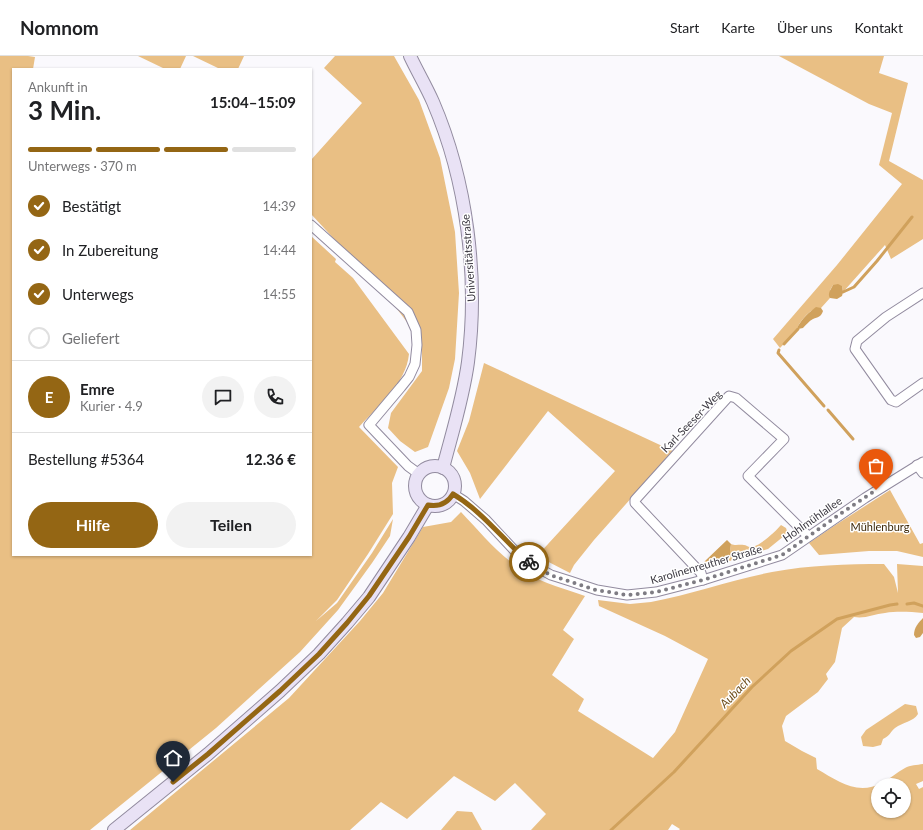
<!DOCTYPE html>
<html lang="de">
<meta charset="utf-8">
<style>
:root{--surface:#fff;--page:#f2f2f2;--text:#202124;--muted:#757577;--line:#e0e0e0;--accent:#946614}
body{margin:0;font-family:Lato,sans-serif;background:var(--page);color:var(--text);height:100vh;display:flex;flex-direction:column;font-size:15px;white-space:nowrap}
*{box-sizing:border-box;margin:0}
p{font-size:13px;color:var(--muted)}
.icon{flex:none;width:22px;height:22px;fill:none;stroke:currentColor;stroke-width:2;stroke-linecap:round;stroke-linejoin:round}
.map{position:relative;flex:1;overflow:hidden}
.panel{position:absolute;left:12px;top:12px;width:300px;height:488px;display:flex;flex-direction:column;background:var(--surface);border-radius:0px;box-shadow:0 1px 3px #0004}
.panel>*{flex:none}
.buttons{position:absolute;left:871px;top:722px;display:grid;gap:8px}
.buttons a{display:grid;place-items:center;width:40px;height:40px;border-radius:50%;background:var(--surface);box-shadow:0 1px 3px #0004;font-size:20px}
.pin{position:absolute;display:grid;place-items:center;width:34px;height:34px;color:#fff;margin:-41px -17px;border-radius:50% 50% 50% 0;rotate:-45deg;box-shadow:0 0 4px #0007}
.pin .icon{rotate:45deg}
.courier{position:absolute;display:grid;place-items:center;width:40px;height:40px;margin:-20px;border:3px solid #946614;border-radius:50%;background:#fff;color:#222;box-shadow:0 1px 5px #0007}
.headline em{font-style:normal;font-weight:700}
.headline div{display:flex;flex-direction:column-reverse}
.headline{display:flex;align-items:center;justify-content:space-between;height:68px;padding:0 16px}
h1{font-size:26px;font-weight:700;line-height:30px}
.bar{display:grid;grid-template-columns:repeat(4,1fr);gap:6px 4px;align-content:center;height:48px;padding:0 16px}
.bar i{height:5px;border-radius:3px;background:var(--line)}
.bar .current{background:var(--accent)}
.bar p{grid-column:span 4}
.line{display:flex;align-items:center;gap:10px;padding:0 16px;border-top:1px solid var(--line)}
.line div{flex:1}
.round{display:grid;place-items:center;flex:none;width:42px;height:42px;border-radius:21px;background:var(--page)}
ol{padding:0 16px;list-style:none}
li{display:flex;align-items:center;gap:12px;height:44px}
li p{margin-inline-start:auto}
li .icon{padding:4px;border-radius:50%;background:var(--accent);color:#fff;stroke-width:4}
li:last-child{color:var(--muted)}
li i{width:22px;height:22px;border:2px solid var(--line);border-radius:50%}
.button{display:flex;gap:8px;margin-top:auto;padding:8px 16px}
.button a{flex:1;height:46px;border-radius:24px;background:var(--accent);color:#fff;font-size:16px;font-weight:700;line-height:46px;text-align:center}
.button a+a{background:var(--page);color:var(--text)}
header{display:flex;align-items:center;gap:24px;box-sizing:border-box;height:56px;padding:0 20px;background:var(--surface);border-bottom:1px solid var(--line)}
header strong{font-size:19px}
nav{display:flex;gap:22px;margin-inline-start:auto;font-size:14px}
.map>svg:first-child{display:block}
</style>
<header>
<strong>Nomnom</strong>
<nav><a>Start</a><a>Karte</a><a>Über uns</a><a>Kontakt</a></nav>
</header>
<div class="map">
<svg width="923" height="774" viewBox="0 0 923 774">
<rect width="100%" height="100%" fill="#faf9fd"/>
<!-- green -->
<g fill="#e9bf84" fill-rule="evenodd">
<path d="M0 0H28L35 1 33 13H13V499H311V180L336 203 335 206 353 222 409 298C406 328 378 350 359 371L398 411 392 427 393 458 368 498 337 544 316 565 337 547 372 497 393 463 390 480 372 507 338 554 300 596 216 672 90 774H0Z"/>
<polygon points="138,0 186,0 180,13 165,13"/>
<polygon points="193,0 244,0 238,13 220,13"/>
<polygon points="335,0 394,0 419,44 440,102 455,176 459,237 455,303 449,332 428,391 415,396 400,385 388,372 391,357 422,315 422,286 388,241 311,158 311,104 362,47 324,12"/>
<path d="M779 0H884L879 17 908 27 889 105 923 124V183L891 203 885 189 843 236 842 230 833 229 830 234V242L821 252C811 251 803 262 798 270V273L780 292 773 283 837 209 902 128 879 109 892 57 869 48Z"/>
<polygon points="484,307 673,395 594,484 574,509 570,517 537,500 615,415 548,355 480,443 470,417 457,395 469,365"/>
<polygon points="890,434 920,488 923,487 923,501 897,495 869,495 819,499 809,487 834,470"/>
<path d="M461 456C482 478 501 502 527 517 544 528 566 533 585 540L563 574 574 583 552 619 584 643 578 655 653 702 675 676 708 603 665 580 599 550 598 544 630 548 651 546C692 538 731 524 772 516 809 509 847 508 884 508L894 521 898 537 897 508 923 510V557C910 556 898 555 885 557 874 558 865 563 854 561L842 572 835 606 826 618 828 623 818 636 786 660 782 670 785 685 802 695 816 702 817 713C838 725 857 740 882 727 890 723 897 716 905 712 910 709 917 709 923 708V725L916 728 919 733 923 731V774H679L680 773 672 768 668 774H531L546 758 515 727 495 745 454 720 407 763 381 746 350 774H130L289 642 360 565 383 537 423 471 451 466ZM878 729H904V755H878Z"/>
<path d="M781 469 786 472 787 475 784 480 768 493 707 512 703 509 705 505C718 505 720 502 730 495L731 488C736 490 739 488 744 489 746 489 748 491 750 491 758 492 776 475 781 469Z"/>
<path d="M905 648 916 650 918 658C913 666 903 666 895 672 890 676 890 680 883 683L881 689 873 691 863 690 861 681 866 674Z"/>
<polygon points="457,755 472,756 482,774 441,774"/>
</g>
<!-- water -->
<g fill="#d0a15c">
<path d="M838 228 842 230 843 236 842 240 837 243 830 242C827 238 831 233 833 229Z"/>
<path d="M816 251 821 252 823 255C821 261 818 261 813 263 809 265 806 269 803 272L798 273V270C803 262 808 257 816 251Z"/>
<path d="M727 484 731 488 730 495 731 498C724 503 714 505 705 505Z"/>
<path d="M923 562V577L920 581 916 582 914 579C914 572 918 567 923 562Z"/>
</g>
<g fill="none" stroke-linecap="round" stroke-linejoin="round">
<!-- stream -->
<g stroke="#d0a15c" stroke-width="3">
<polyline points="843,236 854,231 877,205 912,161"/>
<polyline points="784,288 798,273"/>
<polyline points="779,294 778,297 824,350"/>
<polyline points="828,354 853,383"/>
<polyline points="907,548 914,547 923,550"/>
<polyline points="611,774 674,716 752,631 791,595 837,563 890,549 897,548"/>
</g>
<defs>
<g id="minor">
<polyline points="311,169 408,256 416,274 417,289 415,308 409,321 401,331 369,369 408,410 419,418"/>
<polyline points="923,237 886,261 857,285 855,293 891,344 896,346 923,327"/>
<polyline points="917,409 923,417"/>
<polyline points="453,438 464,445 486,464 514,494 531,508 551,519 570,525 597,534 627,539 656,536 703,524 782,499 865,442 923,406"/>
<polyline points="703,524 701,517 635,447 635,444 729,340 736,342 784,383 748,420 808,480"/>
</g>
<g id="secondary">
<path d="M410 0C417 15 426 30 433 46 467 125 479 221 468 306 463 343 452 377 443 412"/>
<circle cx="435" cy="430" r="20"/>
<polyline points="114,774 208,698 280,635 319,598 347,567 369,541 409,481 428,449"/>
</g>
</defs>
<!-- minor casing -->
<use href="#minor" stroke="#928b9f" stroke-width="11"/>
<!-- secondary casing -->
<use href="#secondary" stroke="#928b9f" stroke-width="14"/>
<!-- minor -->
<use href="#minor" stroke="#fff" stroke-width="9"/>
<!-- secondary -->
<use href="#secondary" stroke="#e9e2f5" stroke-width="12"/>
</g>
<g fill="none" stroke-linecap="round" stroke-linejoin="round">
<!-- done -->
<polyline stroke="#7e7c83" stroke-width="4" stroke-dasharray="0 7.2" points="529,506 550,519 596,534 627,539 656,536 703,524 782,499 843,456 876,434"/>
<!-- route -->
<path stroke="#946614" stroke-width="5" d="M173 726 208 698 280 635 319 598 347 567 369 540 409 481 428 449C439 451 447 448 453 438 483 456 503 484 529 506"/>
</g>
<g text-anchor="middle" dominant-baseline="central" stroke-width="3" stroke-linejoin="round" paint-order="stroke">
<!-- street labels -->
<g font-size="11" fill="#3c3942" stroke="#fff">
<text transform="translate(468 202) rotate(-94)">Universitätsstraße</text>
<text transform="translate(691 365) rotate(-46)">Karl-Seeser-Weg</text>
<text transform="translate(812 463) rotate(-35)">Hohlmühlallee</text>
<text transform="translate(706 508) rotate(-16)">Karolinenreuther Straße</text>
</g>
<!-- park labels -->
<g font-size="11" fill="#3b2708" stroke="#fff">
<text x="880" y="470">Mühlenburg</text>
</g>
<!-- water labels -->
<g font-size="12" font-style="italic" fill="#6f4e1a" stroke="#fff">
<text transform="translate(735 636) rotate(-46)">Aubach</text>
</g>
</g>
</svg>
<div class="buttons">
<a><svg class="icon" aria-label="locate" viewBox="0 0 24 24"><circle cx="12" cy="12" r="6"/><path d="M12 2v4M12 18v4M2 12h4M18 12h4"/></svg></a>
</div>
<div class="pin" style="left:876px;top:434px;background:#ea580c"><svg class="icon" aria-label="bag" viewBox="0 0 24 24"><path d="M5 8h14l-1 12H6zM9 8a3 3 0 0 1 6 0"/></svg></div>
<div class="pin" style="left:173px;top:726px;background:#1f2937"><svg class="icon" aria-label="home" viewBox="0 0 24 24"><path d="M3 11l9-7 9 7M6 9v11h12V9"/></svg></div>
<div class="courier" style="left:529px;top:506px"><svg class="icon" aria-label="bike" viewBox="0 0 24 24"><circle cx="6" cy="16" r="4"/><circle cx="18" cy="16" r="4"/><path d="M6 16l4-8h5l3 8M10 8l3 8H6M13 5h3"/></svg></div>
<section class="panel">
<div class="headline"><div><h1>3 Min.</h1><p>Ankunft in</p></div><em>15:04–15:09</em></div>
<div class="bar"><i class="current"></i><i class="current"></i><i class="current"></i><i></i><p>Unterwegs · 370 m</p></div>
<ol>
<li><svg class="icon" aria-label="check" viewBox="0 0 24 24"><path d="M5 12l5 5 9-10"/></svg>Bestätigt<p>14:39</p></li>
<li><svg class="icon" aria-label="check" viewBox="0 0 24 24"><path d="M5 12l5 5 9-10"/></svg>In Zubereitung<p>14:44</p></li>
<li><svg class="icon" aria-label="check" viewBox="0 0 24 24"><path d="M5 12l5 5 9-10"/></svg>Unterwegs<p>14:55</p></li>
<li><i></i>Geliefert</li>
</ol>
<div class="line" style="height:72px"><b class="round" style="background:var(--accent);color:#fff">E</b><div><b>Emre</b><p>Kurier · 4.9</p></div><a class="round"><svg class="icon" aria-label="chat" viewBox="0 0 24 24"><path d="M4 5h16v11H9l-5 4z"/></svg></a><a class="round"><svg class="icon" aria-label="phone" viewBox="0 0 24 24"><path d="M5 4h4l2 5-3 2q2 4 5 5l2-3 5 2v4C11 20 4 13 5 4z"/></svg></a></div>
<div class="line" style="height:52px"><div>Bestellung #5364</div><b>12.36 €</b></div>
<div class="button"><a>Hilfe</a><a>Teilen</a></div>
</section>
</div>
